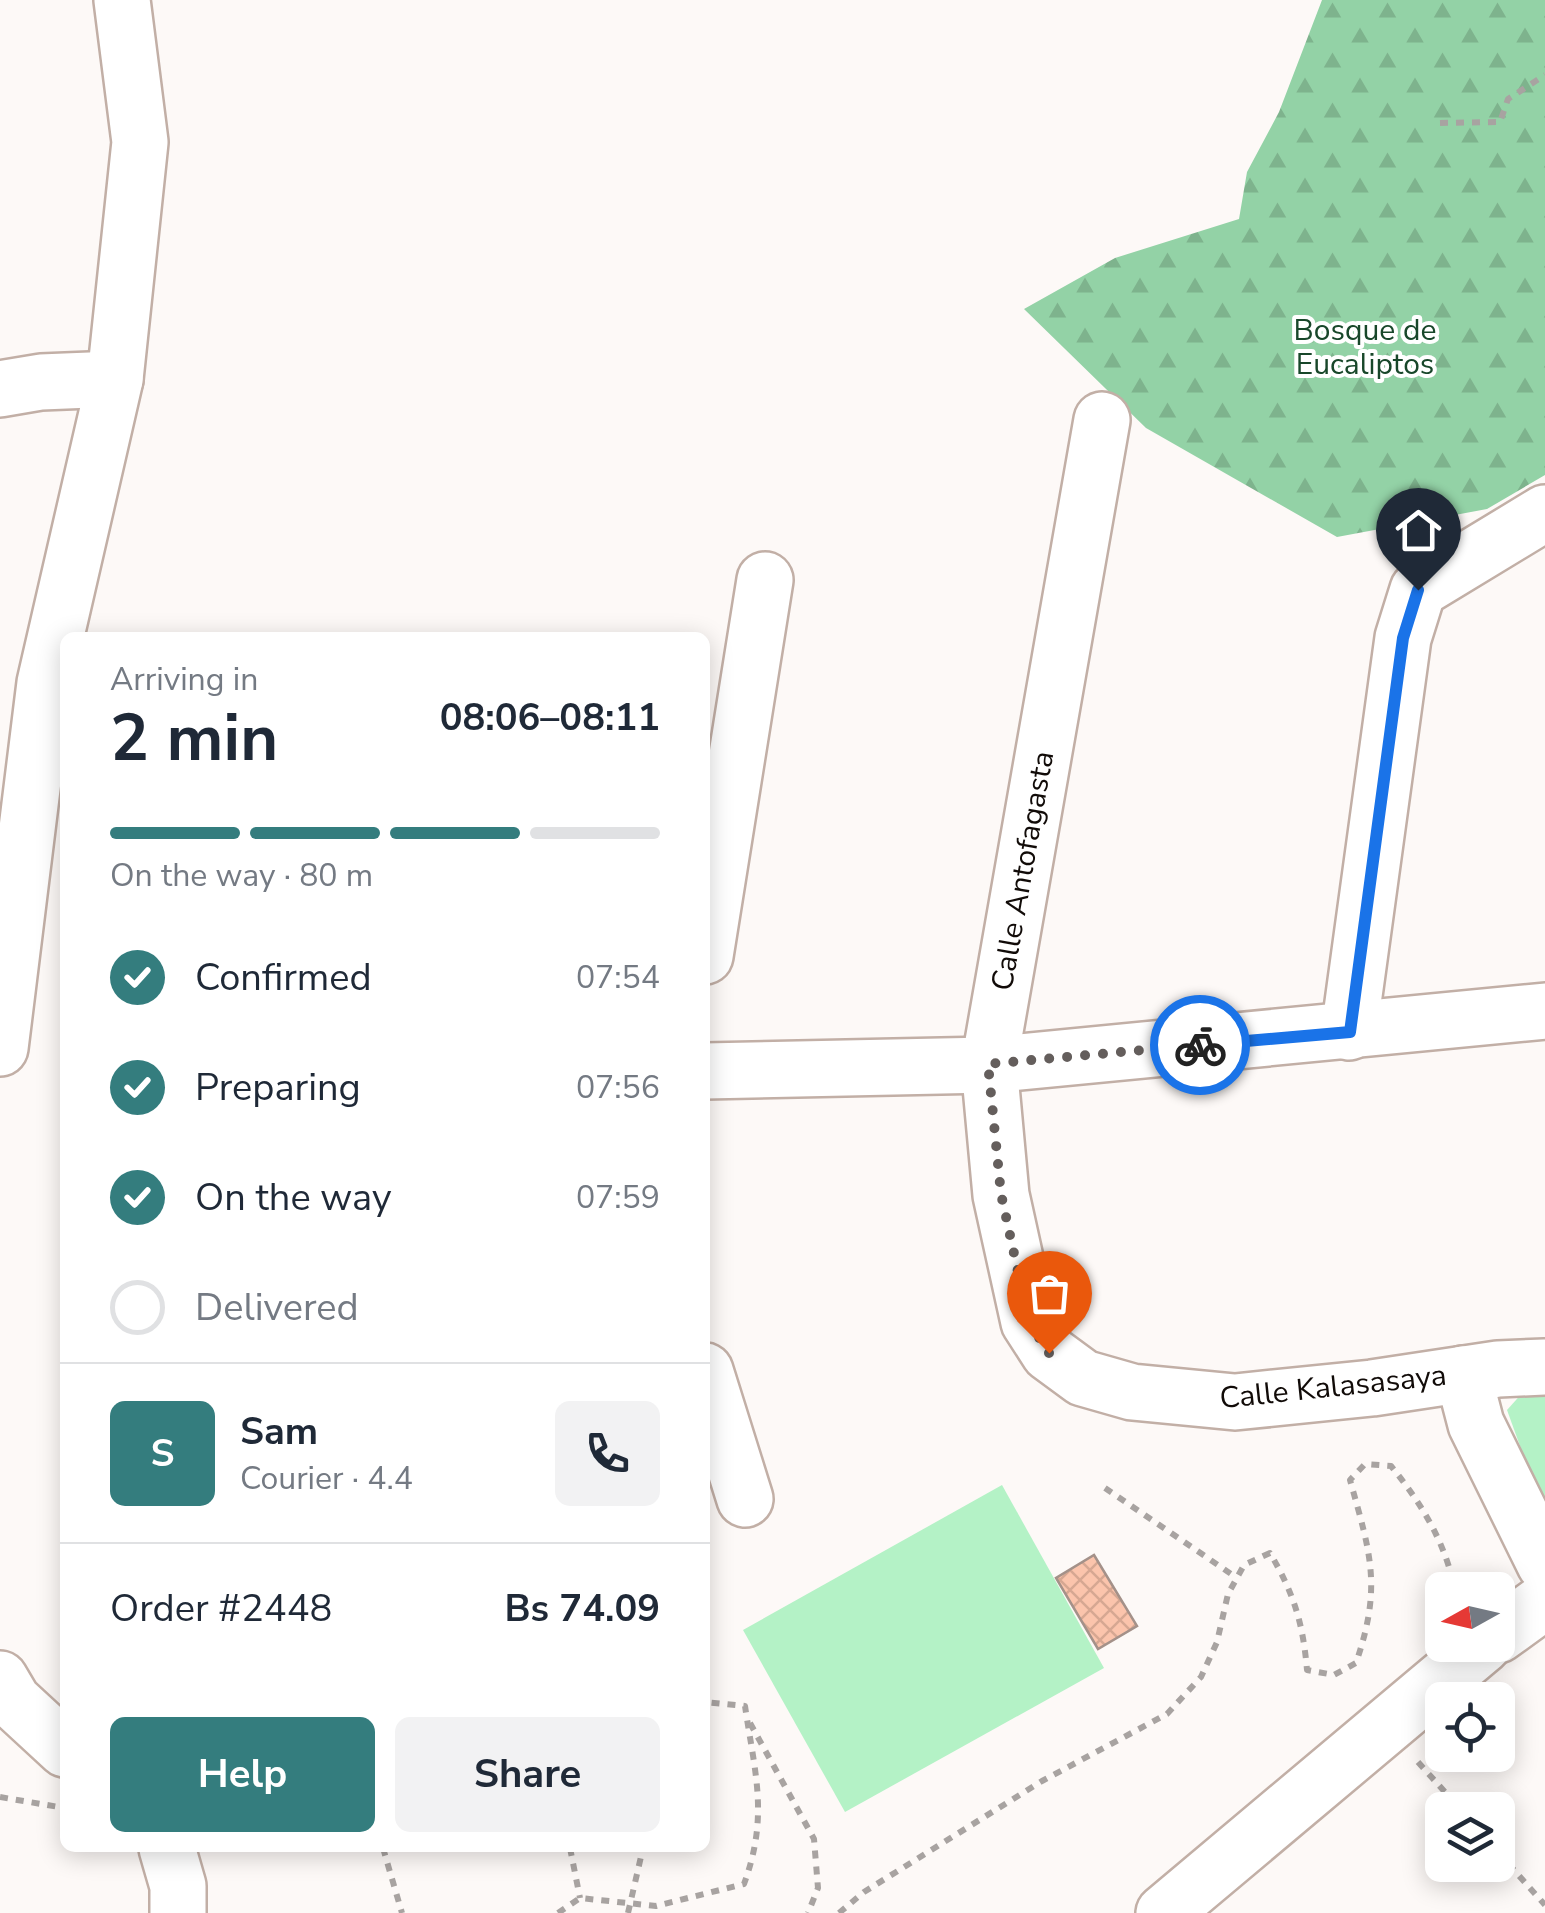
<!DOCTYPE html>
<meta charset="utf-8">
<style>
:root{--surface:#fff;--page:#f2f2f3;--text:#1f2937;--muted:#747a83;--line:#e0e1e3;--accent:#347d7e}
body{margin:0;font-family:"Nunito Sans",sans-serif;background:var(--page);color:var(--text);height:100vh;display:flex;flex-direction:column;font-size:38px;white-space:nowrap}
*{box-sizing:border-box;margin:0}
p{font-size:32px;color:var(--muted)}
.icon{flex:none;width:55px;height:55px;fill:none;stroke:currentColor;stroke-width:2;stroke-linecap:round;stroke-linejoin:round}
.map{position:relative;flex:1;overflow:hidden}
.sheet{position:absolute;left:60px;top:632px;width:650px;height:1220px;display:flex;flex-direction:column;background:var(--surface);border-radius:15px;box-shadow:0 5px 25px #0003}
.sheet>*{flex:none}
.needle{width:65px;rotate:262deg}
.tools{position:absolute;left:1425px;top:1572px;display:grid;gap:20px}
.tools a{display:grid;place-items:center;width:90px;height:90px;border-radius:15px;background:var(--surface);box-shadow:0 5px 25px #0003;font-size:50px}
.pin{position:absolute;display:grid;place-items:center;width:85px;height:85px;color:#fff;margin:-102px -42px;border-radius:50% 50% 50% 0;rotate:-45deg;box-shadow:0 0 10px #0007}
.pin .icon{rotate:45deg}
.courier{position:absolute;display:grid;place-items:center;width:100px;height:100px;margin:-50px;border:8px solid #1a73e8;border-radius:50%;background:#fff;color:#222;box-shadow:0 2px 12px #0007}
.headline em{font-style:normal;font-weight:700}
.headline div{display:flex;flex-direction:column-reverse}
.headline{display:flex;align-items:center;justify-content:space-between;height:170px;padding:0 50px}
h1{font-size:65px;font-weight:700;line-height:75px}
.bar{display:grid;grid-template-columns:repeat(4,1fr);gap:15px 10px;align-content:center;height:120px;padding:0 50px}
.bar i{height:12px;border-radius:8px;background:var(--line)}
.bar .on{background:var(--accent)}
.bar p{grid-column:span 4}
.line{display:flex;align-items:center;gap:25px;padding:0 50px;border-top:2px solid var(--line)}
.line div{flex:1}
.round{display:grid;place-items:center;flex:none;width:105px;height:105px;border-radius:15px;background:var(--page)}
ol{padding:0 50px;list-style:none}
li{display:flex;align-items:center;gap:30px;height:110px}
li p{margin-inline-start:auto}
li .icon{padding:10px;border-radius:50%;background:var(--accent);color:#fff;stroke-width:4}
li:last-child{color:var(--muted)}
li i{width:55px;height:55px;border:5px solid var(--line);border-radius:50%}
.primary-button{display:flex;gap:20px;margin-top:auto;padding:20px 50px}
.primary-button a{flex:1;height:115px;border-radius:15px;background:var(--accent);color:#fff;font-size:40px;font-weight:700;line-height:115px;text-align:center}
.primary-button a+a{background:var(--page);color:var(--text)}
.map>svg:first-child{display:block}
</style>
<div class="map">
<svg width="1545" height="1913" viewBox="0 0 1545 1913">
<defs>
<pattern id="forest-firs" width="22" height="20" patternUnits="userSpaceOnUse" patternTransform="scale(2.5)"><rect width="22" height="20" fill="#93d2a6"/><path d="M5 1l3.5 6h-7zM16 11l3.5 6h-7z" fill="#7eb38d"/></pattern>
<pattern id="building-cross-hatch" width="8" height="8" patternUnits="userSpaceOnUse" patternTransform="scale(2.5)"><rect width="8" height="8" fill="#fbc4ac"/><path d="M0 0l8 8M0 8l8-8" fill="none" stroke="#d6a792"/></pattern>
</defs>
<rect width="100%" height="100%" fill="#fdf9f7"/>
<!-- forest -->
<polygon fill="url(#forest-firs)" points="1322,0 1545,0 1545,475 1487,509 1337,537 1146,428 1024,309 1115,258 1239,219 1247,172 1279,112"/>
<!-- park -->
<g fill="#b4f2c6">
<polygon points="1545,1387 1545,1515 1507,1410 1525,1390"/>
<polygon points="1002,1485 1104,1668 845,1812 743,1630"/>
</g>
<!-- building -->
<polygon fill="url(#building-cross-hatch)" stroke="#a49189" stroke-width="2.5" points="1094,1555 1137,1626 1098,1649 1056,1578"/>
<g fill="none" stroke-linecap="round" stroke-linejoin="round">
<defs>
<g id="minor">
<polyline points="0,389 41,382 115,379"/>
<polyline points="1102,420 989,1065 1001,1195 1029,1322 1049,1353 1083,1378 1132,1392 1235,1402 1372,1388 1498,1369 1545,1367"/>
<polyline points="705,956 765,580"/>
<polyline points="1349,1032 1403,638 1418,590 1545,513"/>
<polyline points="0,1048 45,683 115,379 140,142 122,0"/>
<polyline points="705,1071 989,1065 1545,1011"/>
<polyline points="705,1371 745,1499"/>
<polyline points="1463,1374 1476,1424 1545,1564"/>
<polyline points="1498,1635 1545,1601"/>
<polyline points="0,1679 13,1701 65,1749"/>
<polyline points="167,1848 178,1886 178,1913"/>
<polyline points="1164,1913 1483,1645"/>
</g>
</defs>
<!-- minor casing -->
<use href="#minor" stroke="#c2afa6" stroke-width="60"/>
<!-- path -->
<g stroke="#a8a3a1" stroke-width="6" stroke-dasharray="8 8" stroke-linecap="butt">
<polyline points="1440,123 1500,122 1508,99 1545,75"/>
<polyline points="1105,1488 1237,1578"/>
<polyline points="750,1723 814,1839 818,1888 808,1913"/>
<polyline points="1418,1762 1461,1810"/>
<polyline points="0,1797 65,1808"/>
<polyline points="383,1848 402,1913"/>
<polyline points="570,1848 580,1898"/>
<polyline points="1498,1852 1545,1905"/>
<path d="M558 1913 580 1898 656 1906 744 1884C769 1816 755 1774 745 1706L705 1702"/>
<path d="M839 1913 864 1892 1042 1781 1167 1714 1201 1677 1217 1642 1228 1594 1244 1565 1270 1553C1294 1594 1303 1623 1307 1670L1334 1675 1356 1663C1382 1587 1371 1555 1350 1480L1365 1464 1391 1466C1422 1504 1445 1542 1455 1590"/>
</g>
<!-- minor -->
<use href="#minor" stroke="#fff" stroke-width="55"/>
<!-- path-bridge -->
<polyline stroke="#a8a3a1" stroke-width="6" stroke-dasharray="8 8" stroke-linecap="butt" points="628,1913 643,1848"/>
</g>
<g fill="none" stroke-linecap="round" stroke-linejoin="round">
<!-- done -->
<polyline stroke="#645e5c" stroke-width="10" stroke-dasharray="0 18" points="1049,1353 1029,1322 1001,1194 988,1064 1200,1045"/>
<!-- route -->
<polyline stroke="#1a73e8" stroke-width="12" points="1200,1045 1350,1032 1403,638 1418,590"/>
</g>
<g text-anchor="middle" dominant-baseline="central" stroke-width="8" stroke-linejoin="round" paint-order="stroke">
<!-- park labels -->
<g font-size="30" fill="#18472a" stroke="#fff">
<text x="1365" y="330">Bosque de<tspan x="1365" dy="34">Eucaliptos</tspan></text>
</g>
<!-- street labels -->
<g font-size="30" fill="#110b08" stroke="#fff">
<text transform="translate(1023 871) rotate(-80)">Calle Antofagasta</text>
<text transform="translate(1333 1387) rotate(-6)">Calle Kalasasaya</text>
</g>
</g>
</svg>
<div class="tools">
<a><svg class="needle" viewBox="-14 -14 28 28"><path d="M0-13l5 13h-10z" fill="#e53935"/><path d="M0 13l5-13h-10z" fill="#747a83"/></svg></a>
<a><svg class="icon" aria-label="locate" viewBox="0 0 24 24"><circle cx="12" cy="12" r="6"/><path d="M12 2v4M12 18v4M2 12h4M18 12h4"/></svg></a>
<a><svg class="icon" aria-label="layers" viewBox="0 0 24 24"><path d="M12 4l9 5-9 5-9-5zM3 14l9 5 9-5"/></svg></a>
</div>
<div class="pin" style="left:1049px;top:1353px;background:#ea580c"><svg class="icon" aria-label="bag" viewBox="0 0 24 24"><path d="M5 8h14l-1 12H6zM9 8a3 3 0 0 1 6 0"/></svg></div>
<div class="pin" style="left:1418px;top:590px;background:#1f2937"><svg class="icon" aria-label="home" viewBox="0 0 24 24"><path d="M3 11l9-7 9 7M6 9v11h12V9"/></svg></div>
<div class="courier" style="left:1200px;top:1045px"><svg class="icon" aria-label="bike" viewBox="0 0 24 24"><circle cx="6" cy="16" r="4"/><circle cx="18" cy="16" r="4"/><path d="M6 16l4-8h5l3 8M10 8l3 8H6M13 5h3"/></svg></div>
<section class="sheet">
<div class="headline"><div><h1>2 min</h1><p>Arriving in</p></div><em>08:06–08:11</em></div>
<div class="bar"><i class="on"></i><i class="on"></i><i class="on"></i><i></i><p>On the way · 80 m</p></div>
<ol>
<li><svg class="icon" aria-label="check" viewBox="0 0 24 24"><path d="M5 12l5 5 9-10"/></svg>Confirmed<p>07:54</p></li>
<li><svg class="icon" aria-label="check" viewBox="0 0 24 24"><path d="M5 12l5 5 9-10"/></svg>Preparing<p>07:56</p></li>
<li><svg class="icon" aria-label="check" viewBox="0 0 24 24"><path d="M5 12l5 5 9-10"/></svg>On the way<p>07:59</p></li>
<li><i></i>Delivered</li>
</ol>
<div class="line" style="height:180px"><b class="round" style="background:var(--accent);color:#fff">S</b><div><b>Sam</b><p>Courier · 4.4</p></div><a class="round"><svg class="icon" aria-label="phone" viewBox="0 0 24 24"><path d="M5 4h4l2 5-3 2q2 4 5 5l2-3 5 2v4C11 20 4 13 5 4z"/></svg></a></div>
<div class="line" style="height:130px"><div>Order #2448</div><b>Bs 74.09</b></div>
<div class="primary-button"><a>Help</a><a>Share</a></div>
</section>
</div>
